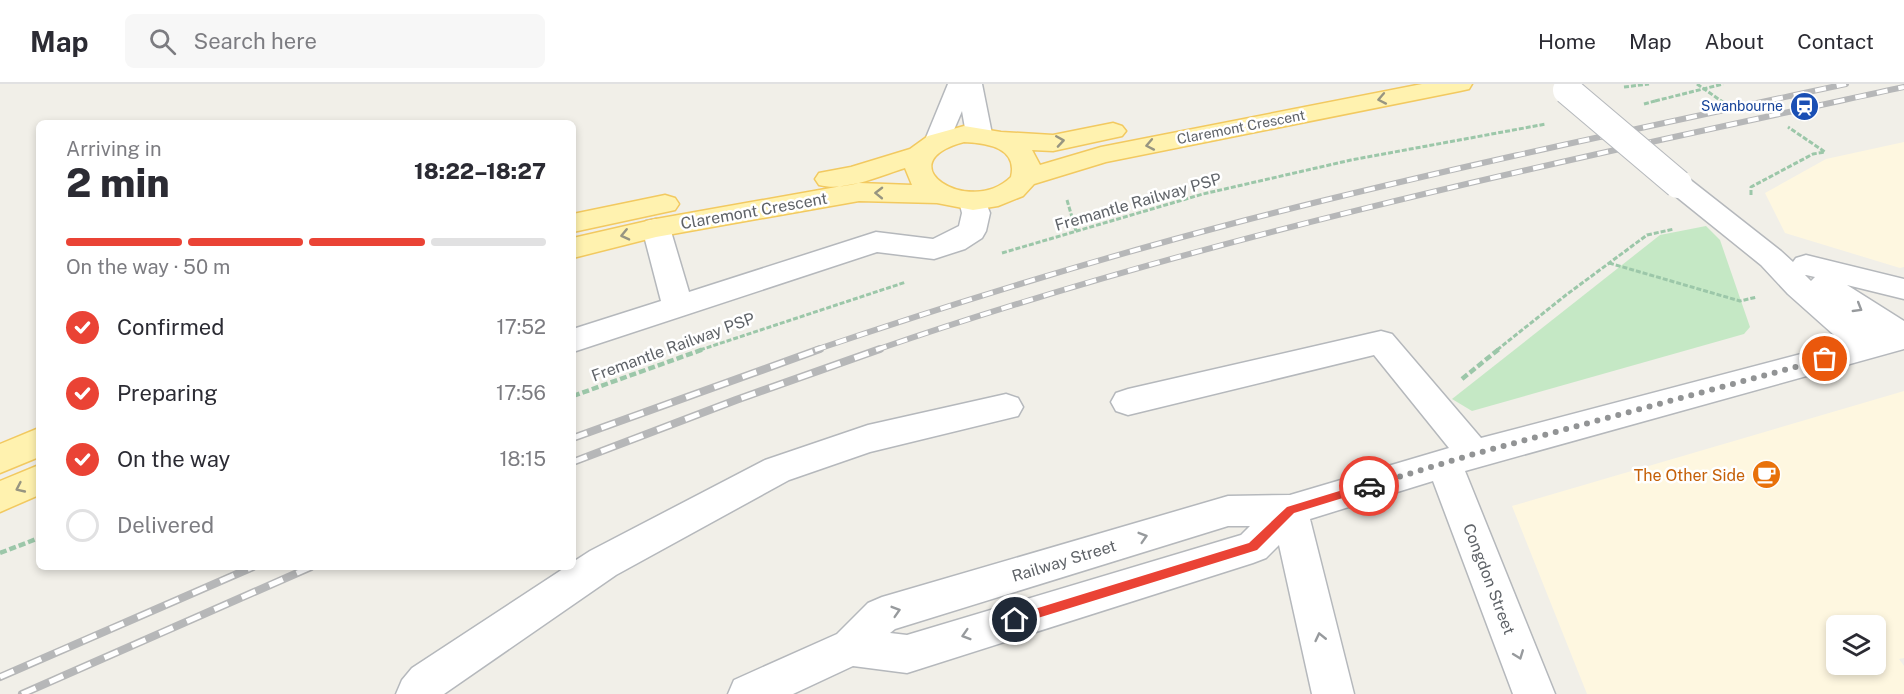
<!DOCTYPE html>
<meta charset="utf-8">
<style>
:root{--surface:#fff;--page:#f7f7f7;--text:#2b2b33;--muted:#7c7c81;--line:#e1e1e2;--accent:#ea4335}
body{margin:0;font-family:"Public Sans",sans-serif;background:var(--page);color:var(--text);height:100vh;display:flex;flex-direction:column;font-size:22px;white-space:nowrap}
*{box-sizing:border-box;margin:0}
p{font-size:20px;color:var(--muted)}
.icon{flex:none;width:33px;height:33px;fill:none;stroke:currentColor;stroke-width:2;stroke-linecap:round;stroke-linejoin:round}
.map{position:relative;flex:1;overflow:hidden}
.panel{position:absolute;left:36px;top:36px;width:540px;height:450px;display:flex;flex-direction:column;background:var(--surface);border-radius:9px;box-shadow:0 3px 9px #0003}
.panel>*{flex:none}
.tools{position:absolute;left:1826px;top:531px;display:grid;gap:12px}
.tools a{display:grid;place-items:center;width:60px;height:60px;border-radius:9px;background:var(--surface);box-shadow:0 3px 9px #0003;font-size:30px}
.pin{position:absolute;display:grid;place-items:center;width:51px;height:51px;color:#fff;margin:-26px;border:3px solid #fff;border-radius:50%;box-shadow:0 2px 6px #0007}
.courier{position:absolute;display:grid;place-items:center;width:60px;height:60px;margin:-30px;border:4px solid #ea4335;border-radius:50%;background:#fff;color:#222;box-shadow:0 2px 8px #0007}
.summary em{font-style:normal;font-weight:800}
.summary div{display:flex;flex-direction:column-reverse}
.summary{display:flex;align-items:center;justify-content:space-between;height:102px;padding:0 30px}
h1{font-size:39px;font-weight:800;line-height:45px}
.bar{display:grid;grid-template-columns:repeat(4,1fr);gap:9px 6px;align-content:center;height:72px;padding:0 30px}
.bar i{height:8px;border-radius:4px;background:var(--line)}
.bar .on{background:var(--accent)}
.bar p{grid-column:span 4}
ol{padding:0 30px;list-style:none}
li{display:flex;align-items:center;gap:18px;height:66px}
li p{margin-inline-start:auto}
li .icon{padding:6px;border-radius:50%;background:var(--accent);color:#fff;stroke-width:4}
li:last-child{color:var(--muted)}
li i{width:33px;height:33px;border:3px solid var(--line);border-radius:50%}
header{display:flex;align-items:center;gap:36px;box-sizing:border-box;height:84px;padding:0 30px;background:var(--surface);border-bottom:2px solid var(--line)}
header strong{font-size:28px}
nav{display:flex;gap:33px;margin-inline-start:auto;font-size:21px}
.search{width:420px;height:54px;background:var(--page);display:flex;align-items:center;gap:15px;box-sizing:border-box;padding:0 21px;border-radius:9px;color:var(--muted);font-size:22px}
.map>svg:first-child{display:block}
</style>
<header>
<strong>Map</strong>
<div class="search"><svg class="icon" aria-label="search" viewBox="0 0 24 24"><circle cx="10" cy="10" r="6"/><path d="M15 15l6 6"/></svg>Search here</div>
<nav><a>Home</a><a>Map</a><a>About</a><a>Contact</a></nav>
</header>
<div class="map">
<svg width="1904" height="610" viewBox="0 0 1904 610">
<rect width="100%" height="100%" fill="#f1efe8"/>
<!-- commercial -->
<g fill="#fef7e0" fill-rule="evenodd">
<polygon points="1904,58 1904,183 1900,184 1785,149 1765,109 1826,75"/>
<path d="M1904 307V574L1899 575 1904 582V610H1587L1512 422ZM1836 542H1875V580H1836Z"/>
</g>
<!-- green -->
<polygon fill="#c5e8c5" points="1706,142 1720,156 1750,243 1744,250 1472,327 1452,315 1660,151"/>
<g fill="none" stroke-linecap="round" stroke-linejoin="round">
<defs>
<g id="minor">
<polygon points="948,0 982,0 992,50 988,56 979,58 970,56 966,50 962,27 947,62 938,64 929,62 925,56"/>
<path d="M1678 91 1688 94 1781 167 1793 178 1796 174 1806 171 1904 195V215L1847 201 1904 237V265L1465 387 1555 610H1513L1433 397 1310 435 1354 610H1312L1279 461 1266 474 1253 479 907 589 853 582 793 610H728L734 596 837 550 868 519 882 513 1228 412 1290 411 1449 364 1374 271 1128 331 1116 327 1111 318 1116 309 1128 305 1381 247 1392 250 1481 354 1843 259 1788 210 1761 181 1668 106 1664 100 1668 94ZM1805 191H1806L1815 193 1811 197ZM1228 442H1250L1241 451 907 551 890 549 895 545Z"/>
<polygon points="973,108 983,111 990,129 986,147 982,154 965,165 934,175 877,168 573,268 573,245 661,217 642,144 646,137 656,135 666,137 670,144 689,208 876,148 933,155 959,142 962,129 959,117 963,111"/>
<polygon points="1006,310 1018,314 1023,323 1018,332 870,368 789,396 616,491 444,610 396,610 402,596 412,584 566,483 573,483 573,478 590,467 765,376 868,341"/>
</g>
<g id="major">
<path d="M1422 0H1472L1469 5 1460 7 1106 78 1034 100 1023 112 998 122 973 126 937 119 859 117 656 153 573 174V154L656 135 859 99 912 101 905 84C879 92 846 108 819 101L815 95 819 89 851 83 910 65 928 52 964 42 1001 48 1053 51 1113 39 1122 42 1126 47 1122 52 1053 67 1032 66 1040 81 1101 63ZM964 58C988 59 1018 64 1011 93 969 134 885 79 964 58Z"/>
<polygon points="665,111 675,114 679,120 675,126 573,148 573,130"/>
<polygon points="39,344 39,373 0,389 0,360"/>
<polygon points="39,381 39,411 0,428 0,397"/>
</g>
</defs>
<!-- minor casing -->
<use href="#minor" stroke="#b5b8bc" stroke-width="3"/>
<!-- major casing -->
<use href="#major" stroke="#f2c960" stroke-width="3"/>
<!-- path-far1 -->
<g stroke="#9cc7a9" stroke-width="3" stroke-dasharray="5 2" stroke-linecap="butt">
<polyline points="1697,0 1727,21"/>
<polyline points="1624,3 1649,0"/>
<polyline points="1644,20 1655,17"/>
<polyline points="1751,111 1751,103 1813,70 1825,68 1788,43"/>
<polyline points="1067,116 1076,147"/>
<polyline points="1002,169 1203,110 1351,76 1546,40"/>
<polyline points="1609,179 1740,217 1757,213"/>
<polyline points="700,266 906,198"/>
<polyline points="1497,266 1566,211 1647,151 1674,145"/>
</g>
<!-- path -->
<g stroke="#9cc7a9" stroke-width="4.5" stroke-dasharray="7 3" stroke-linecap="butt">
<polyline points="1462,295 1499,265"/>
<polyline points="573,312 704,265"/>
<polyline points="0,469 39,454"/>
</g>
<!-- minor -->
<use href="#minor" fill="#fff" fill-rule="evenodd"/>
<!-- major -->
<use href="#major" fill="#fff2af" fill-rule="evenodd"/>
<defs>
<g id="rail-far1">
<path d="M815 266C957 218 1100 174 1246 136 1444 85 1645 43 1846 0"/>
<path d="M876 266C1212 150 1558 78 1904 3"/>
</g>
<g id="rail">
<polyline points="573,354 820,265"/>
<polyline points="573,378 736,316 880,265"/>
<polyline points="0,593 253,483"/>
<polyline points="22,610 311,483"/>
</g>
</defs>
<!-- rail-far1 casing -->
<use href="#rail-far1" stroke="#b6b7b8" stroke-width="6"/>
<!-- rail casing -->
<use href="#rail" stroke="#b6b7b8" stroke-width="8"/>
<!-- rail-far1 -->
<use href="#rail-far1" stroke="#fff" stroke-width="4" stroke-dasharray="11" stroke-linecap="butt"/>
<!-- rail -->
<use href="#rail" stroke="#fff" stroke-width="5" stroke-dasharray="15" stroke-linecap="butt"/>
<defs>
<polyline id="minor-bridge" points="1567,6 1678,100"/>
</defs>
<!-- minor-bridge casing -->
<use href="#minor-bridge" stroke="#b5b8bc" stroke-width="30" stroke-linecap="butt"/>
<!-- path-bridge -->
<polyline stroke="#9cc7a9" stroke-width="3" stroke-dasharray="5 2" stroke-linecap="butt" points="1655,17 1723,0"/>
<!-- minor-bridge -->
<use href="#minor-bridge" stroke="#fff" stroke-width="28"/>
</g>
<!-- one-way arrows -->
<defs><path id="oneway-chevron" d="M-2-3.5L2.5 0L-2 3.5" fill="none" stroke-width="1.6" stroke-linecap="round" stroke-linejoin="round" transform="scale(1.5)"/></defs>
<g stroke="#979581">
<use href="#oneway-chevron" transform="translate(1382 15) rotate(169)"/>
<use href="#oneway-chevron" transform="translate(1060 57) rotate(-9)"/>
<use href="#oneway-chevron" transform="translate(1150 61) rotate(169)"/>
<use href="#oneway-chevron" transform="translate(879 109) rotate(-179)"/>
<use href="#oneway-chevron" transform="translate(625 151) rotate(167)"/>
<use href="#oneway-chevron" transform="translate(20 404) rotate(155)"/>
</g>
<g stroke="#979a9d">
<use href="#oneway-chevron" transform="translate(1858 224) rotate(31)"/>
<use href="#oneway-chevron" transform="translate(1143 453) rotate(-17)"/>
<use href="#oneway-chevron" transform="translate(896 527) rotate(-17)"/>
<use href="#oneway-chevron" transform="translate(966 551) rotate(163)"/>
<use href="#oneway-chevron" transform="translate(1320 553) rotate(-103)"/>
<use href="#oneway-chevron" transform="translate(1519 571) rotate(69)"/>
</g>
<!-- route -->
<polygon fill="#ea4335" points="1369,398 1374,402 1372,405 1294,429 1257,466 1015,541 1009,536 1015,531 1249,459 1287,423"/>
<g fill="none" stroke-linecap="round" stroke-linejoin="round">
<!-- done -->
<polyline stroke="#929495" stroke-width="6" stroke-dasharray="0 10.8" points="1369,402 1474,370 1825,275"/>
</g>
<!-- icons -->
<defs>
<symbol id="station-disc" viewBox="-11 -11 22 22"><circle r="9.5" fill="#1a4fb4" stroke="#fff"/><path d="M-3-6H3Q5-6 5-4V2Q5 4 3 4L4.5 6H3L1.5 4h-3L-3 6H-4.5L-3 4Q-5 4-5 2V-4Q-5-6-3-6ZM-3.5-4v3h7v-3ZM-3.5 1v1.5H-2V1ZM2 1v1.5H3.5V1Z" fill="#fff"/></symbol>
<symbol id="cafe-disc" viewBox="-11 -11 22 22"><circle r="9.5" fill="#e8710a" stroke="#fff"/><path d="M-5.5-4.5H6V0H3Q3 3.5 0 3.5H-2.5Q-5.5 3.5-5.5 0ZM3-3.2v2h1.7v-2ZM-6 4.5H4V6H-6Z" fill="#fff"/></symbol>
</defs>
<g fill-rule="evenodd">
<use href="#station-disc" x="1788" y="6" width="33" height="33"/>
<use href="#cafe-disc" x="1750" y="374" width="33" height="33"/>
</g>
<g text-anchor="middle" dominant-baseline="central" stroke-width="5" stroke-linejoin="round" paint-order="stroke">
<!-- far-transit labels -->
<g font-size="14" fill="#164399" stroke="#fff" text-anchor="end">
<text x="1783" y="22">Swanbourne</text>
</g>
<!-- far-street labels -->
<g font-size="14" fill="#5f6368" stroke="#fff">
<text transform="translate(1241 43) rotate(-11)">Claremont Crescent</text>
</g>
<!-- street labels -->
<g font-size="16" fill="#5f6368" stroke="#fff">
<text transform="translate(1138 118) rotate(-16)">Fremantle Railway PSP</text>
<text transform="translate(754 127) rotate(-10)">Claremont Crescent</text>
<text transform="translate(673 263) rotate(-20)">Fremantle Railway PSP</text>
<text transform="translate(1064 477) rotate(-17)">Railway Street</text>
<text transform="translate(1489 495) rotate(69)">Congdon Street</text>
</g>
<!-- food labels -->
<g font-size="16" fill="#c56008" stroke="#fff" text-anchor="end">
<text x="1745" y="391">The Other Side</text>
</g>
</g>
</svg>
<div class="tools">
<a><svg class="icon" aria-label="layers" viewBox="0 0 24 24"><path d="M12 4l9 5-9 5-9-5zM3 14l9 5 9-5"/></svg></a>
</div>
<div class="pin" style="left:1825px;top:275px;background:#ea580c"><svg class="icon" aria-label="bag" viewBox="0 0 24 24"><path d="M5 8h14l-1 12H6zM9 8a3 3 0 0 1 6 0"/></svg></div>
<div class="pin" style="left:1015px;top:536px;background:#1f2937"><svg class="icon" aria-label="home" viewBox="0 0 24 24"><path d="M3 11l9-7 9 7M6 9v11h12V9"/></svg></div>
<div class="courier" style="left:1369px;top:402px"><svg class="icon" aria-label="car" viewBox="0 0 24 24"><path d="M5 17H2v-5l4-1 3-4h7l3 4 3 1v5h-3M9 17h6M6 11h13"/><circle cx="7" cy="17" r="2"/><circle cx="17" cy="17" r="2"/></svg></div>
<section class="panel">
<div class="summary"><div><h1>2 min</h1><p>Arriving in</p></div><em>18:22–18:27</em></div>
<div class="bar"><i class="on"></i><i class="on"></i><i class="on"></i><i></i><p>On the way · 50 m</p></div>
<ol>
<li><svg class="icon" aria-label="check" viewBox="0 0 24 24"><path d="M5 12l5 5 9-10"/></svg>Confirmed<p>17:52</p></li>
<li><svg class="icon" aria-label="check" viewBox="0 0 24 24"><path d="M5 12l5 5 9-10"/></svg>Preparing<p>17:56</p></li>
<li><svg class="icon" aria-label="check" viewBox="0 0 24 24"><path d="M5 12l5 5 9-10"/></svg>On the way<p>18:15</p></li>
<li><i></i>Delivered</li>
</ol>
</section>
</div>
